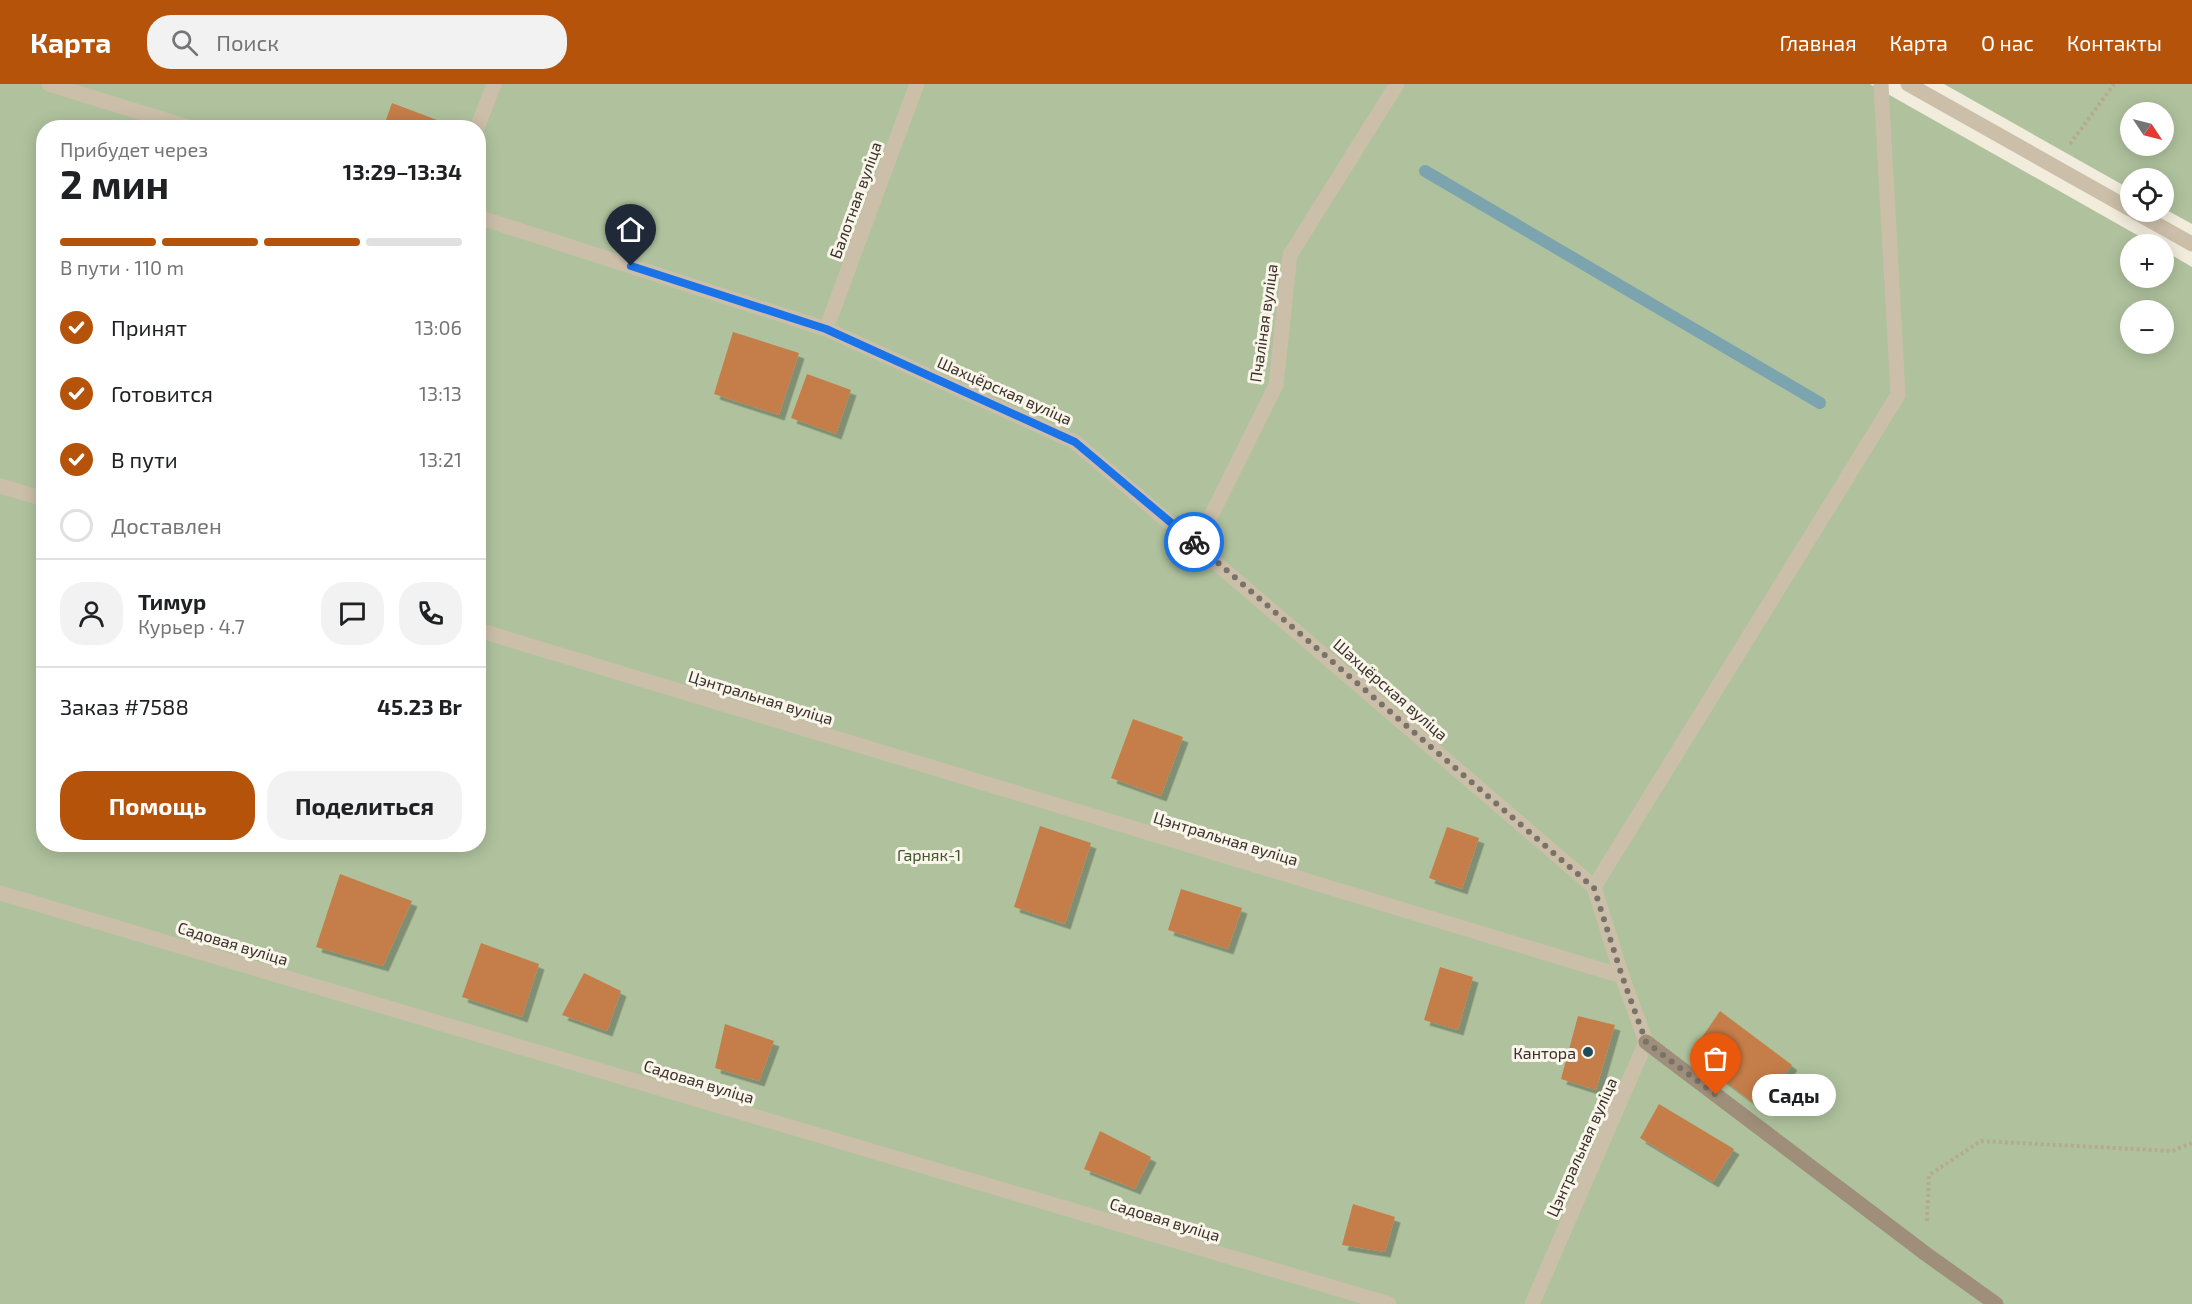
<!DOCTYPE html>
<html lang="ru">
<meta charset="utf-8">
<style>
:root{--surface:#fff;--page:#f2f2f2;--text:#202124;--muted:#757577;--line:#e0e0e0;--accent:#b45309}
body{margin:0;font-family:"Exo 2",sans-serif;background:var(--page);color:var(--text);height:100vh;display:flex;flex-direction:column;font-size:22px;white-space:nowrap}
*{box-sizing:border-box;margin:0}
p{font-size:20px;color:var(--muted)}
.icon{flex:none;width:33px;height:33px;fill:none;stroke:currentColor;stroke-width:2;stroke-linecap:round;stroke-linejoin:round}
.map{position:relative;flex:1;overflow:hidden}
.panel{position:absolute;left:36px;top:36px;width:450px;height:732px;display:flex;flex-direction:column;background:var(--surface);border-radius:24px;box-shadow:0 3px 15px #0003}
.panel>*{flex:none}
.needle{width:39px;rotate:125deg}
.buttons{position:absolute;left:2120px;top:18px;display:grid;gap:12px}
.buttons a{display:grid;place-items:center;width:54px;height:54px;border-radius:50%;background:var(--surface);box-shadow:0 3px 15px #0003;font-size:30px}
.pin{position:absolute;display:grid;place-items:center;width:51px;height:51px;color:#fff;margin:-62px -26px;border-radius:50% 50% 50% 0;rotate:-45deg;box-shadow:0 0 6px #0007}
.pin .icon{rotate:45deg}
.courier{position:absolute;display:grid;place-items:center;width:60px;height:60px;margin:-30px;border:4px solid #1a73e8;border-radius:50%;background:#fff;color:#222;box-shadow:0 2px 8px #0007}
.bubble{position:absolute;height:42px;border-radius:21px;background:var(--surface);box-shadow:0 3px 15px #0003;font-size:20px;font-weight:700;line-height:42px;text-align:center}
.overview em{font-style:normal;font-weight:700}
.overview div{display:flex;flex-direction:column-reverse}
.overview{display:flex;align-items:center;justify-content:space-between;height:102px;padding:0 24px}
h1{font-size:39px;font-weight:700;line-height:45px}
.bar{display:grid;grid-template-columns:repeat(4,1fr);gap:9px 6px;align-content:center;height:72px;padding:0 24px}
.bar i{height:8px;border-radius:4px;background:var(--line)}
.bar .active{background:var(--accent)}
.bar p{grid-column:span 4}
.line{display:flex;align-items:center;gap:15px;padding:0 24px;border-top:2px solid var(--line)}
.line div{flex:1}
.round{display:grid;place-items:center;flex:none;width:63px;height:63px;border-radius:24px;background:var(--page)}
ol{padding:0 24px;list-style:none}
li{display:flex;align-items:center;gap:18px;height:66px}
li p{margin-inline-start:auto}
li .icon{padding:6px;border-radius:50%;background:var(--accent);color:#fff;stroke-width:4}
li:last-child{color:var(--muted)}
li i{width:33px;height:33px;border:3px solid var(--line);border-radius:50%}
.primary-button{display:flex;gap:12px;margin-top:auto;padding:12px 24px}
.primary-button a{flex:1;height:69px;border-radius:24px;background:var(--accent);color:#fff;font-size:24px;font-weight:700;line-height:69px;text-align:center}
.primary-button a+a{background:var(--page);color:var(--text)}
header{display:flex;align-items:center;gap:36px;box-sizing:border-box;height:84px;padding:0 30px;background:var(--accent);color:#fff}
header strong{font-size:28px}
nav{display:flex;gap:33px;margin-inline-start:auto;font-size:21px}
.search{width:420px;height:54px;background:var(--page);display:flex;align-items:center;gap:15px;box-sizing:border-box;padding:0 21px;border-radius:24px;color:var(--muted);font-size:22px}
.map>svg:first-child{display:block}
</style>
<header>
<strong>Карта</strong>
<div class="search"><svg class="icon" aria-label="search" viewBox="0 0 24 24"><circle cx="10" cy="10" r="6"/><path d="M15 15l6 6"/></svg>Поиск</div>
<nav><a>Главная</a><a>Карта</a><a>О нас</a><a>Контакты</a></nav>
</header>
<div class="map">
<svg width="2192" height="1220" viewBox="0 0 2192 1220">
<defs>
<filter id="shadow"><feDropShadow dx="5.5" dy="5.5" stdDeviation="0" flood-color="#0004"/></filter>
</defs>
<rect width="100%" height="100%" fill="#f2ecdd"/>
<!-- green -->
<g fill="#afc29d" fill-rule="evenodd">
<path d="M0 0H1870L2153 160H2130V194H2163V166L2192 183V1220H0ZM44 44H478V760H44ZM2130 226H2163V260H2130Z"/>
<path d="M1944 0H2192V140L2163 124V94H2130V105ZM2130 28H2163V62H2130Z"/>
</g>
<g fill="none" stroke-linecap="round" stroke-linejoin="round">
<!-- stream -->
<polyline stroke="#7ca4af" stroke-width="12" points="1425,87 1820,319"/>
</g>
<!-- building -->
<g fill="#c57e48" filter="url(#shadow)">
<polygon points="392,19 437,36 435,44 383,44"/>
<polygon points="733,248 799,269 779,331 714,310"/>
<polygon points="807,290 851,306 836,350 791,334"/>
<polygon points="1133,635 1183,653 1161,712 1111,694"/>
<polygon points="1040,742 1091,759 1065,840 1014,823"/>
<polygon points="1447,743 1479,754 1462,805 1429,794"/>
<polygon points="340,790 412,817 383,882 316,863"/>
<polygon points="1181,805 1242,824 1228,865 1168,846"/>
<polygon points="481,859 539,880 522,933 462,913"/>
<polygon points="1440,883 1473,893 1458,946 1424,936"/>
<polygon points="584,889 621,907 607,947 562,931"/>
<polygon points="1720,927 1792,981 1759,1023 1690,971"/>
<polygon points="1578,932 1615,941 1596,1006 1561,995"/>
<polygon points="725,940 774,957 759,997 715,984"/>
<polygon points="1659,1020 1734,1065 1713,1098 1640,1054"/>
<polygon points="1100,1047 1151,1073 1135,1105 1084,1085"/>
<polygon points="1353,1120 1395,1133 1385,1168 1342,1161"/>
</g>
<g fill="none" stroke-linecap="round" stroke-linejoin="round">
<!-- path -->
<g stroke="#b6a993" stroke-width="4" stroke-dasharray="3 3" stroke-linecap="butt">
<polyline points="2070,60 2114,0"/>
<polyline points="1927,1137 1929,1091 1981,1057 2172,1067 2192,1059"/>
</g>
<!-- lane -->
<g stroke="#cbbfa9" stroke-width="15">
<polyline points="1908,0 2130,125"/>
<polyline points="2135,128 2192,160"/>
<polyline points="1197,460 1276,301 1290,171 1397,0"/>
</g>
<!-- street -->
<g stroke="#cbbfa9" stroke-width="15">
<polyline points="49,0 191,44"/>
<polyline points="477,44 494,0"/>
<polyline points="478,133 826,245 1075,358 1594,803"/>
<polyline points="826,245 917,0"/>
<polyline points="0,402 44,415"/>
<polyline points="478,546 1622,892"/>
<polyline points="0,809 1389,1220"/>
<polyline points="1532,1220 1646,958 1622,892 1594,803 1898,311 1881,0"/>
</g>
<!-- secondary -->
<polyline stroke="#9e8e7a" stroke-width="15" points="1646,958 1926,1170 1996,1220"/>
</g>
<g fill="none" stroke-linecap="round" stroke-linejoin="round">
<!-- done -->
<polyline stroke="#797268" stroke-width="6" stroke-dasharray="0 10.8" points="1194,458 1594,804 1622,892 1646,958 1716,1011"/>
<!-- route -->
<polyline stroke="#1a73e8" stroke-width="8" points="631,182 826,245 1075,358 1194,458"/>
</g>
<!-- markers -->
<circle fill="#1e4b59" stroke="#faf5ea" stroke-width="2" cx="1588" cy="968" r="6"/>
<g text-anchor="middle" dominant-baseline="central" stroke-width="6" stroke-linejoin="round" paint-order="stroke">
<!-- street labels -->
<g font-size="16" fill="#383029" stroke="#faf5ea">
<text transform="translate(855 116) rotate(-70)">Балотная вуліца</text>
<text transform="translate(1263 239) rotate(-82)">Пчаліная вуліца</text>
<text transform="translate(1005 306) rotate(24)">Шахцёрская вуліца</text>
<text transform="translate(1391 605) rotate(41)">Шахцёрская вуліца</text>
<text transform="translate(761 613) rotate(17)">Цэнтральная вуліца</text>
<text transform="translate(1226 754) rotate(17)">Цэнтральная вуліца</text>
<text transform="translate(233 859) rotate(17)">Садовая вуліца</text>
<text transform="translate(699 997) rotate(17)">Садовая вуліца</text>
<text transform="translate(1581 1063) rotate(-66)">Цэнтральная вуліца</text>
<text transform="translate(1165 1135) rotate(17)">Садовая вуліца</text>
</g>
<!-- park labels -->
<g font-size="16" fill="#3f562d" stroke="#faf5ea">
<text x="929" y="770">Гарняк-1</text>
</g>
<!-- poi labels -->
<g font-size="16" fill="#383029" stroke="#faf5ea" text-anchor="end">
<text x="1576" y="968">Кантора</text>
</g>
</g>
</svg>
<div class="buttons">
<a><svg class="needle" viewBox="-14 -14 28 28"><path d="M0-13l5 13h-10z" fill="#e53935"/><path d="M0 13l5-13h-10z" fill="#757577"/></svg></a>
<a><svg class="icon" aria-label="locate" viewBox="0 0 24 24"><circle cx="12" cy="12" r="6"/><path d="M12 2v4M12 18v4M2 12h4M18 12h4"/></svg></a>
<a>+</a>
<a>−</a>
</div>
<div class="pin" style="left:1716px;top:1011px;background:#ea580c"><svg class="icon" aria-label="bag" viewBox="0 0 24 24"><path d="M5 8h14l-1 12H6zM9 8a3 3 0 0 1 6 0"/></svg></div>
<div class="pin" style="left:631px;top:182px;background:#1f2937"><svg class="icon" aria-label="home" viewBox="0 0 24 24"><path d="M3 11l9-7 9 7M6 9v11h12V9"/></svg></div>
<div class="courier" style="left:1194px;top:458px"><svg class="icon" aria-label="bike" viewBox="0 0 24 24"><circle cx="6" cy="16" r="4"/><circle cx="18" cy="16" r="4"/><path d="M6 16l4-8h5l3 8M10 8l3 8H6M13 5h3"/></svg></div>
<div class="bubble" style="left:1752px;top:990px;width:84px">Сады</div>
<section class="panel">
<div class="overview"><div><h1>2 мин</h1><p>Прибудет через</p></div><em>13:29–13:34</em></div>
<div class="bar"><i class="active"></i><i class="active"></i><i class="active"></i><i></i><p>В пути · 110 m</p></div>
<ol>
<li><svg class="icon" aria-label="check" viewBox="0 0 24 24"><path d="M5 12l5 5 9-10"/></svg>Принят<p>13:06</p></li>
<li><svg class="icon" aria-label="check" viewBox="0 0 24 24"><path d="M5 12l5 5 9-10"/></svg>Готовится<p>13:13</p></li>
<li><svg class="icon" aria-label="check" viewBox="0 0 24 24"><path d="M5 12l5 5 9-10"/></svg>В пути<p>13:21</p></li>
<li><i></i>Доставлен</li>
</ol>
<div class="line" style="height:108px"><a class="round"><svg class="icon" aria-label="person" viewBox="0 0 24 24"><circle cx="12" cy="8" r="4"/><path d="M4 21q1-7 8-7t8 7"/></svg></a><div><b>Тимур</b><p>Курьер · 4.7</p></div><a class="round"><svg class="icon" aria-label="chat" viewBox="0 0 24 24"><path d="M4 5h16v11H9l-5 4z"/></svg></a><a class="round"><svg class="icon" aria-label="phone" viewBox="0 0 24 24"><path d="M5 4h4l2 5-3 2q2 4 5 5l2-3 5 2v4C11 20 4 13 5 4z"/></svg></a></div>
<div class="line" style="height:78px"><div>Заказ #7588</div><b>45.23 Br</b></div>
<div class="primary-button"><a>Помощь</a><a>Поделиться</a></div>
</section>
</div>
